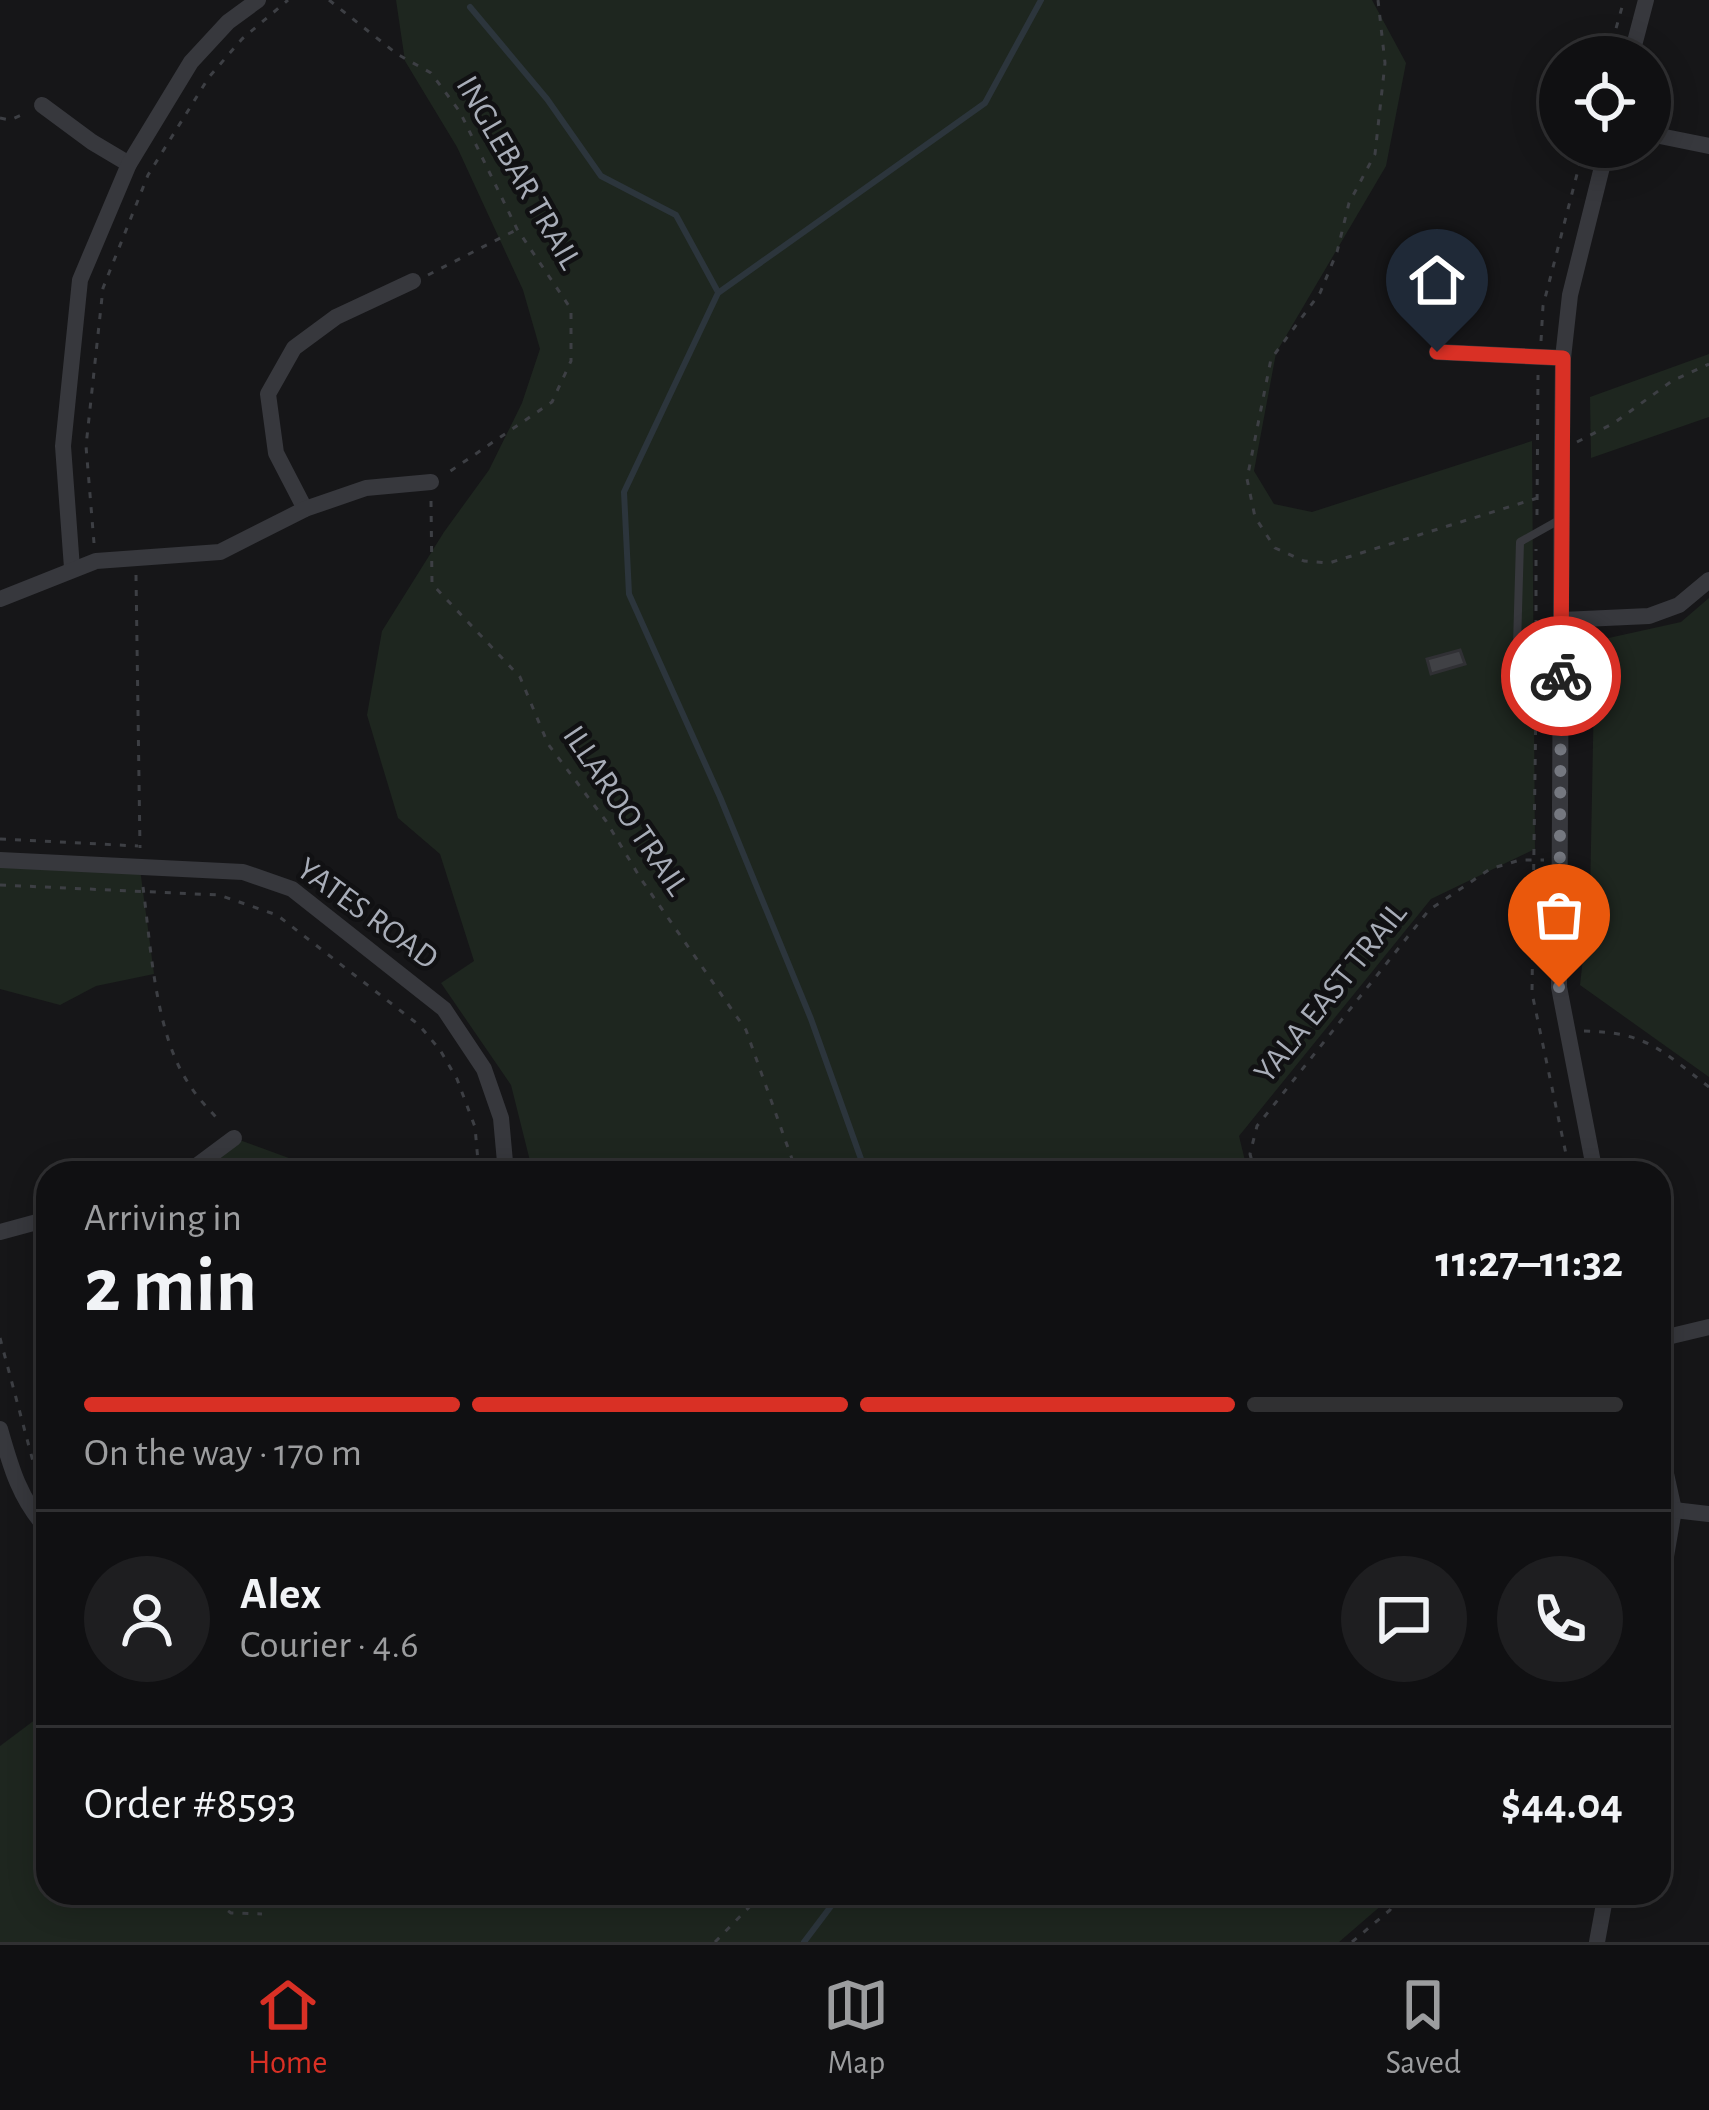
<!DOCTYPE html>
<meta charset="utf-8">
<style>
:root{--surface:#101012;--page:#1e1e20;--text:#f1f3f6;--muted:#9c9d9f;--line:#303032;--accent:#d93025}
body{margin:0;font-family:"Alegreya Sans",sans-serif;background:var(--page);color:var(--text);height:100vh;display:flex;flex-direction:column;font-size:45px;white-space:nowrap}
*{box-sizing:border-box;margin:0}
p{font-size:39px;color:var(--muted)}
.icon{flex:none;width:66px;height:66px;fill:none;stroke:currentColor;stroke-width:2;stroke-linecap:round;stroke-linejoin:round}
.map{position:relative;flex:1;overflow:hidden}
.side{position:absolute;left:36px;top:1161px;width:1635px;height:744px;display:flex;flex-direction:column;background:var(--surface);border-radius:36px;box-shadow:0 6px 30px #0003,0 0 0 3px var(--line)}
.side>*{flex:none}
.controls{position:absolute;left:1539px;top:36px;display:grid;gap:24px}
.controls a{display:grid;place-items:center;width:132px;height:132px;border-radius:50%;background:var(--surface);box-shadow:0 6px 30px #0003,0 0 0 3px var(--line);font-size:60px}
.pin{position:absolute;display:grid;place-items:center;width:102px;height:102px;color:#fff;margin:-123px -51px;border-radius:50% 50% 50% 0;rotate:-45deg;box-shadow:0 0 12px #0007}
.pin .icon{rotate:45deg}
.courier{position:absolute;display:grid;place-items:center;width:120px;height:120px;margin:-60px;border:9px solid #d93025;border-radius:50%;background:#fff;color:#222;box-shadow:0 3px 15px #0007}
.head em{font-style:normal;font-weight:700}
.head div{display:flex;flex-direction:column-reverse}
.head{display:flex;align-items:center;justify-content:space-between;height:204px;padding:0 48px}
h1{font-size:78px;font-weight:700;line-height:90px}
.bar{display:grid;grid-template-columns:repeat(4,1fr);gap:18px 12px;align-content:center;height:144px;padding:0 48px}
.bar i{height:15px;border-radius:9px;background:var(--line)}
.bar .on{background:var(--accent)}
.bar p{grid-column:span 4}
.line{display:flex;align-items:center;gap:30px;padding:0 48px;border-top:3px solid var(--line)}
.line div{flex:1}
.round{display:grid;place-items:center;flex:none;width:126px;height:126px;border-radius:63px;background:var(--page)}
.dock{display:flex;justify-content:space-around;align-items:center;height:168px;border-top:3px solid var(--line);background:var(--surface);font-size:33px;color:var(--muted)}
.dock a{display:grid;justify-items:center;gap:6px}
.dock .on{color:var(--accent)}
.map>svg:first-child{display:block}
</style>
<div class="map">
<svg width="1709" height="1942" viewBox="0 0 1709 1942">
<rect width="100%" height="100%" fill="#161618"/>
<!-- green -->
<g fill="#1e261f">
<polygon points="396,0 1372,0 1406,63 1386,166 1276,353 1254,471 1274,504 1312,512 1532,441 1535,849 1431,899 1239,1136 1248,1173 533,1173 511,1085 441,983 474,961 440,854 398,818 367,715 382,631 444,532 489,470 522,403 540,349 523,290 457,147 405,61"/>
<polygon points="1709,354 1709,417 1591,458 1590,397"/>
<polygon points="1709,598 1709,1077 1580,985 1590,896 1595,641 1681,622"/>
<polygon points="0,860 140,869 154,974 96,986 60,1005 0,989"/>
<polygon points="234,1138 297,1161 311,1173 187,1173"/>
<polygon points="48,1710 48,1893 1391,1893 1390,1898 1339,1942 0,1942 0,1746"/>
</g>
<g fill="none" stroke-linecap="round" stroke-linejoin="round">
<!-- stream -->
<g stroke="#2c353c" stroke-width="6">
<polyline points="470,7 547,99 601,176 676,215 718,292"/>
<polyline points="866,1173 811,1019 720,797 629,594 624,492 718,293 985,103 1041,0"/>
<polyline points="804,1942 841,1893"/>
</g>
</g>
<!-- building -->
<polygon fill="#404145" stroke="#303034" stroke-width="3" points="1460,650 1465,664 1431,674 1427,659"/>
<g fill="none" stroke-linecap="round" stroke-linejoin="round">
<!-- path -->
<g stroke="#3d3f44" stroke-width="3" stroke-dasharray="6 9" stroke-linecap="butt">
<polyline points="329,0 397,54 431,73 460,112 517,229 571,309 571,361 552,402 449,472"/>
<polyline points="1378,0 1385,63 1375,154 1349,203 1337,252 1320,293 1271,359 1247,479 1255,517 1275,548 1304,561 1329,563 1544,496"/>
<polyline points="1608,57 1624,0"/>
<polyline points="0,118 10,120 24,114"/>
<polyline points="428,275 516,230"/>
<polyline points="1541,341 1543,306 1584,147"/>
<polyline points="1577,442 1614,423 1672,381 1709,364"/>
<polyline points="431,501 432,584 520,677 548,744 606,821 641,879 746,1030 797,1173"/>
<polyline points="1537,515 1538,375"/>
<polyline points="94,543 86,446 103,288 148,175 209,77 242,39 288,0"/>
<polyline points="136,575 140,848"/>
<polyline points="1536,671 1536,549"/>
<polyline points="1536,699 1532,993 1570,1173"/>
<polyline points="0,839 138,846"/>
<polyline points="0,885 219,895 277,915 419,1025 440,1050 457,1079 475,1127 479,1173"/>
<path d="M143 887C151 947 155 1037 191 1087 199 1100 211 1111 221 1123"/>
<path d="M1584 1031C1647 1032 1662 1051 1709 1087"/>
<polyline points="1255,1173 1250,1154 1257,1126 1429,910 1490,869 1520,860 1544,860"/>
<polyline points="0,1338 35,1469 48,1494"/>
<polyline points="204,1893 231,1913 262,1914"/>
<polyline points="715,1942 763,1893"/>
<polyline points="1352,1942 1390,1910 1398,1893"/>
</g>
<!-- service -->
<polyline stroke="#37383d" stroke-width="8" points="1559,696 1516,679 1520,542 1561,519"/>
<!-- minor -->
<g stroke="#37383d" stroke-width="16">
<polyline points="1631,57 1646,0"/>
<polyline points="42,105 92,142 129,164"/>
<polyline points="1650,134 1709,146"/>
<polyline points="1437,352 1563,358"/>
<polyline points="305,509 276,453 268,394 294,348 336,317 413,281"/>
<polyline points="72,568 63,446 80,280 129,164 191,62 228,22 258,0"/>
<polyline points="0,599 96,561 220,552 305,509 366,488 431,482"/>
<polyline points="1562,620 1649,616 1679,605 1709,580"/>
<polyline points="0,860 243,872 292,889 444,1009 484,1069 501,1118 506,1173"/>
<polyline points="187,1173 234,1138"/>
<polyline points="1595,1173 1559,987 1562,442 1563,358 1570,295 1607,147"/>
<polyline points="0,1232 48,1219"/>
<polyline points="1659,1339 1709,1327"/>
<path d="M0 1429C11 1468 20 1500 48 1530"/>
<polyline points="1659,1442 1674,1510 1659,1597"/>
<polyline points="1674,1510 1709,1514"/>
<polyline points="1597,1942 1606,1893"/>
</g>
</g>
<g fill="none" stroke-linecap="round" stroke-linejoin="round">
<!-- done -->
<polyline stroke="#757880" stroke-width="12" stroke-dasharray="0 21.6" points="1559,987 1561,676"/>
<!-- route -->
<polyline stroke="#d93025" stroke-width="15" points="1437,352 1563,358 1561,676"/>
</g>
<g text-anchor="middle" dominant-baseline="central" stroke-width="9" stroke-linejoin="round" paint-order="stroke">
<!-- street labels -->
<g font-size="33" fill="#a8adb8" stroke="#111113">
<text transform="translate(518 173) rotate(60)">INGLEBAR TRAIL</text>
<text transform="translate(625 811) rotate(56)">ILLAROO TRAIL</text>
<text transform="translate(367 914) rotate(36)">YATES ROAD</text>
<text transform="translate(1331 993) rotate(-51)">YALA EAST TRAIL</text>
</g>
</g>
</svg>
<div class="controls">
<a><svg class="icon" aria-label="locate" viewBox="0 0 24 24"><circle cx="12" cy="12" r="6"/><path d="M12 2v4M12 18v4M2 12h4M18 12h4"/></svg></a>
</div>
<div class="pin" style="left:1559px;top:987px;background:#ea580c"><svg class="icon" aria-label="bag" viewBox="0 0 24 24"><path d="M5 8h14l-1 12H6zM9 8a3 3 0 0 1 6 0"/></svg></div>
<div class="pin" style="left:1437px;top:352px;background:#1f2937"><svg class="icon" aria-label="home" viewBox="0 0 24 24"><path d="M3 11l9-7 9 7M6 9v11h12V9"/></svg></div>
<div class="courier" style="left:1561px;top:676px"><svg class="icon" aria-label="bike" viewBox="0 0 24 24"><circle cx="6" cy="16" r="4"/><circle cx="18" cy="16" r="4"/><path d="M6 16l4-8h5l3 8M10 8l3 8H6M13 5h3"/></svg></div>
<section class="side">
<div class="head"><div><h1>2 min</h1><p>Arriving in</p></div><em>11:27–11:32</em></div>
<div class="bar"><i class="on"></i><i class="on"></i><i class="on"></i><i></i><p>On the way · 170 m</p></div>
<div class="line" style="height:216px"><a class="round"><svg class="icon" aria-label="person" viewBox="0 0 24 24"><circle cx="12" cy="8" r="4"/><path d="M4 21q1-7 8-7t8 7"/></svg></a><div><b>Alex</b><p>Courier · 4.6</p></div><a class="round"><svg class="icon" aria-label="chat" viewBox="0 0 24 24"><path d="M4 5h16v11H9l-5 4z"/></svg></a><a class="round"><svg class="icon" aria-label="phone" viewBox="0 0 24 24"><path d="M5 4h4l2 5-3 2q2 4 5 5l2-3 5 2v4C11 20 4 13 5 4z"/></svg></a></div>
<div class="line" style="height:156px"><div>Order #8593</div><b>$44.04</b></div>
</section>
</div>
<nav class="dock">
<a class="on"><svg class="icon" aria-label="home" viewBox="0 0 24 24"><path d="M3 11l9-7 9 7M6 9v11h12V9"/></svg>Home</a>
<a><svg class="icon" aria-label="map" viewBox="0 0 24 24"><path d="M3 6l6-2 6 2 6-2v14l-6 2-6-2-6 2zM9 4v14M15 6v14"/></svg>Map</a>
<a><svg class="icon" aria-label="saved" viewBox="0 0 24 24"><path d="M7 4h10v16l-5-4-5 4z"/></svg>Saved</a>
</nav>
